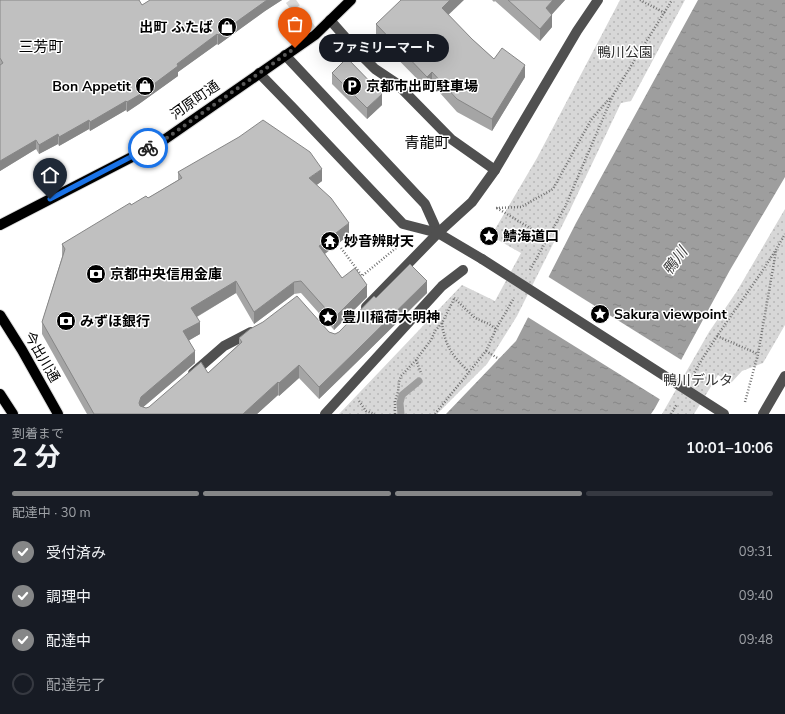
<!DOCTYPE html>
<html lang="ja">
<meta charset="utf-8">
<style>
:root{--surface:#171b24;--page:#20242c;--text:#f1f3f6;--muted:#9ea1a6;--line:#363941;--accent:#858687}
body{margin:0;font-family:"Nunito Sans","Noto Sans JP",sans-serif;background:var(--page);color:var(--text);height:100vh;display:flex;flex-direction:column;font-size:15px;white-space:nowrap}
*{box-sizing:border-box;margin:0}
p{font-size:13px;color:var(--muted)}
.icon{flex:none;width:22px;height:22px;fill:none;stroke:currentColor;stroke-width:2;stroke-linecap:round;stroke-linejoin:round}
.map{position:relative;height:414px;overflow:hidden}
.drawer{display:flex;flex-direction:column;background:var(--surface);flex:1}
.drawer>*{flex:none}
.pin{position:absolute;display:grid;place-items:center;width:34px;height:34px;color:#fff;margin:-41px -17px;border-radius:50% 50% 50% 0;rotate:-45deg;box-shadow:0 0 4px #0007}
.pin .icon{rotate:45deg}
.courier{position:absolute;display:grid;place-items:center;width:40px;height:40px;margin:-20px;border:3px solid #1a73e8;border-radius:50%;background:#fff;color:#222;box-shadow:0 1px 5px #0007}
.bubble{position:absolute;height:28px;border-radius:14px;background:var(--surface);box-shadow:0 4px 16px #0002;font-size:13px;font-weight:700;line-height:28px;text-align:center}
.head em{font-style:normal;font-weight:700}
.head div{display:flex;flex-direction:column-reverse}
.head{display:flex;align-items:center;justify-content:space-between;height:68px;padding:0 12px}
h1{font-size:26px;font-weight:700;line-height:30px}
.bar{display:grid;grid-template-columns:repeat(4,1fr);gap:6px 4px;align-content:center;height:48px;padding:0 12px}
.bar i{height:5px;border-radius:3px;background:var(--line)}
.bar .on{background:var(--accent)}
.bar p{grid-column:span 4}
ol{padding:0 12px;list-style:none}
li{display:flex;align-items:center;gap:12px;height:44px}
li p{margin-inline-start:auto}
li .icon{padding:4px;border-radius:50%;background:var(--accent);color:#fff;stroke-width:4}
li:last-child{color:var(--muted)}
li i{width:22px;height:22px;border:2px solid var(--line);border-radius:50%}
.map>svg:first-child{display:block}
</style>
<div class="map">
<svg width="785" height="414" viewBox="0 0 785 414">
<defs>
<pattern id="park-dots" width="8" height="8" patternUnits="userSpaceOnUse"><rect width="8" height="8" fill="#d7d7d7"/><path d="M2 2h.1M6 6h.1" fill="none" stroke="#b7b7b7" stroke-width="1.8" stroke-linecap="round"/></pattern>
<pattern id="water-ripples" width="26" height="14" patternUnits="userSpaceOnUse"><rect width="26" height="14" fill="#9e9e9e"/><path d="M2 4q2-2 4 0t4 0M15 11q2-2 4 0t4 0" fill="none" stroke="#868686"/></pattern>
</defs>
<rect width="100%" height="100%" fill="#fff"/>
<!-- park -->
<g fill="url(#park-dots)">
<polygon points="620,0 685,0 631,101 621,103 569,212 517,316 487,364 437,414 339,414 462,285 495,301 521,253 491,236 537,158"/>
<polygon points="785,209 785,325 763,363 742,371 731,383 718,375 694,414 662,414 709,332 737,291"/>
</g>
<!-- water -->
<polygon fill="url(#water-ripples)" points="698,0 785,0 785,177 730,270 655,408 651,414 446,414 516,341 576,223"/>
<!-- pier -->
<polygon fill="#fff" points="547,276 683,361 661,400 526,316"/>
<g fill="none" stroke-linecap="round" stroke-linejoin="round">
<!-- stream -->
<polyline stroke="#9e9e9e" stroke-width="7" points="401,414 400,403 402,395 419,381"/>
<!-- minor-tunnel -->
<polyline stroke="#d9d9d9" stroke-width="10" stroke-dasharray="10 5" stroke-linecap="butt" points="290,0 315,35"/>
<defs>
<g id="major">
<polyline points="0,225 161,142 315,35 351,0"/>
<polyline points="0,315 22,350 58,414"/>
<polyline points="0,394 13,414"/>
</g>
</defs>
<!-- major casing -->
<use href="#major" stroke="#dbdbdb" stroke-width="12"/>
<!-- path -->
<g stroke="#727272" stroke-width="2.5" stroke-dasharray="1 2" stroke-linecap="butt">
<polyline points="640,0 665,13"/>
<polyline points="496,208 521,207 553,189 591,120 610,98"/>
<polyline points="497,208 548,239"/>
<polyline points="341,248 362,276 396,248"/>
<polyline points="530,270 565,207 613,95 672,0"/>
<polyline points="454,298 475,318 489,324 496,329"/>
<path d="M442 323C445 347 453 356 469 372"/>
<polyline points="717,336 758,354"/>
<polyline points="486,351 499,359"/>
<polyline points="416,360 421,373"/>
<path d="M693 375C720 326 758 283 785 234"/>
<polyline points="359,401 366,411 375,414"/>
<polyline points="745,402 758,354 776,251"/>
<polyline points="395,414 395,401 398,392 399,382 401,376 416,360 431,340 435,331 442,323 454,299"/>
<polyline points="435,414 486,351 496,329 514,298"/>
<polyline points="671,414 677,404"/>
</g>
<!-- minor -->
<g stroke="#505050" stroke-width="10">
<polyline points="330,20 360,54 375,69 396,83 451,139 495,170"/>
<polyline points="285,55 425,204 438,233"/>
<polyline points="259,73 293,108 403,224 438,233 482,259"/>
<polyline points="366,307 438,233 472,202 495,170 577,31 598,0"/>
<polyline points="193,373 224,346 251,332"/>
<polyline points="325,414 442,286 463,270"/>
<polyline points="763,414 785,376"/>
</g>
<!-- major -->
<use href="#major" stroke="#000" stroke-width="10"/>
<!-- minor-bridge -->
<polyline stroke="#505050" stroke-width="10" points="482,259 724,414"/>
</g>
<!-- wall -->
<g fill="#a5a5a5">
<polygon points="0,0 142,5 150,0 282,0 265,11 218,45 217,44 178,72 178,76 139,104 127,112 126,110 90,131 89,129 59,146 58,144 39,154 36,149 0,171"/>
<polygon points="492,0 565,0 552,14 552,27 540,41 495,1 494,2"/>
<polygon points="448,15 472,39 494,59 525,77 492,131 457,112 432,84 427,89 376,37 376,24"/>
<polygon points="332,73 382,105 367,119 332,84"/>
<polygon points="178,172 322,181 316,185 349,235 325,254 342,278 367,297 334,330 301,293 294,294 254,324 236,293 197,317 200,334 189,340 195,363 143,407 146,408 149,407 208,373 239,344 239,338 329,332 335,334 339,332 376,298 427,293 357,362 319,399 299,378 279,396 278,395 257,414 87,414 42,334 42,322 62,257 62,244 131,205 148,198 178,180"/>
</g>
<!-- shaded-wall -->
<g fill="#868686">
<polygon points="267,0 282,0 265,11 218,45 218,35"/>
<polygon points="450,0 464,0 442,21 442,8"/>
<polygon points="553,0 565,0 546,21 546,8"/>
<polygon points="552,15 552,27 540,41 540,29"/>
<polygon points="217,34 217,44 178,72 178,76 139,104 127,112 127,102 177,64"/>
<polygon points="525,65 525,77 492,131 492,119"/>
<polygon points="432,72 432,84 427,89 427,77"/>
<polygon points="382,94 382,105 367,119 367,108"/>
<polygon points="126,101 126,110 90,131 90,122"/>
<polygon points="89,120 89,129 59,146 59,137"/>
<polygon points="58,134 58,144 39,154 39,145"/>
<polygon points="36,140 36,149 0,171 0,161"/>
<polygon points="322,169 322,181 309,191 309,178"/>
<polygon points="349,223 349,235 319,258 319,246"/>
<polygon points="236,281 236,293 191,320 191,308"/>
<polygon points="427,281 427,293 357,362 319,399 319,387"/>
<polygon points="294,282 294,294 254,324 254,312"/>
<polygon points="367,285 367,297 334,330 334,318"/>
<polygon points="200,322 200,334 183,344 183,331"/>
<polygon points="195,351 195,363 141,409 139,403 141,397"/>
<polygon points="299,365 299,378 279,396 279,383"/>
<polygon points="278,382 278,395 257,414 243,414"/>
</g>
<!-- building -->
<g fill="#c0c0c0" stroke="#868686">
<polygon points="0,0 139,0 142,5 150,0 267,0 218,35 217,34 177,64 178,66 139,95 127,102 126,101 90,122 89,120 59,137 58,134 39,145 36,140 0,161 0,65 3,63 0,58"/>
<polygon points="401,0 450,0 442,8 472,39 494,59 502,48 525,65 492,119 457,99 432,72 427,77 376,24"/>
<polygon points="508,0 553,0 546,8 552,15 540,29"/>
<polygon points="347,58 382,94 367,108 332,73"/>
<polygon points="263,120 310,152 322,169 309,178 331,198 349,223 319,246 342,278 355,268 367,285 334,318 301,281 294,282 254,312 236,281 191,308 200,322 183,331 195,351 141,397 139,403 140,406 146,408 149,407 201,362 208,373 242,342 239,338 250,329 263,322 297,296 329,332 335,334 339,332 374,296 376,298 410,264 427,281 357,350 319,387 299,365 279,383 278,382 243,414 94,414 42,322 65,249 62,244 130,203 131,205 146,196 148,198 182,178 178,172 239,137"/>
</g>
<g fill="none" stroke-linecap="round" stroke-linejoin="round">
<!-- done -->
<polyline stroke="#595959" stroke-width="4" stroke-dasharray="0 7.2" points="148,148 161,142 295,48"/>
<!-- route -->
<polyline stroke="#1a73e8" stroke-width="5" points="50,199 148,148"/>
</g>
<!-- icons -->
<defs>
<symbol id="shop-disc" viewBox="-11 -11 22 22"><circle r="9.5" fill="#000" stroke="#fff"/><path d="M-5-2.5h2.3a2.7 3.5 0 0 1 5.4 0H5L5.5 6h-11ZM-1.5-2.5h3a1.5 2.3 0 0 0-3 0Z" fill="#fff"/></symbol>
<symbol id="parking-disc" viewBox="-11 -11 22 22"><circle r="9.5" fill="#000" stroke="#fff"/><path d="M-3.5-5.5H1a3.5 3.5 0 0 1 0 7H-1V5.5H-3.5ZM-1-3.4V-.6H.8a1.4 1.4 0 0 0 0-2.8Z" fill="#fff"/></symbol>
<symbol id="sight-disc" viewBox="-11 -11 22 22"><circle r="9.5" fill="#000" stroke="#fff"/><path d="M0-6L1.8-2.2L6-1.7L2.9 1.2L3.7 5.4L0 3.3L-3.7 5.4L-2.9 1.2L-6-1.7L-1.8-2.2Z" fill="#fff"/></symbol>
<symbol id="temple-disc" viewBox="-11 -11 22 22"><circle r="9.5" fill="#000" stroke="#fff"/><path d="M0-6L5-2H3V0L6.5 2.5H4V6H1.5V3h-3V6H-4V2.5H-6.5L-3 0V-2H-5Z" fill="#fff"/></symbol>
<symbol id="bank-disc" viewBox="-11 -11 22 22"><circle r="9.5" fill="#000" stroke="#fff"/><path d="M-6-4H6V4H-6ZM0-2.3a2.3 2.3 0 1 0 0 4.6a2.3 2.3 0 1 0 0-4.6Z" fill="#fff"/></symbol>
</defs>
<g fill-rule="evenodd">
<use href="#shop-disc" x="216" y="16" width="22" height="22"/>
<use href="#shop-disc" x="134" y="75" width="22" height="22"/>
<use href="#parking-disc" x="341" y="75" width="22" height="22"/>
<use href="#sight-disc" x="478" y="225" width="22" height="22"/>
<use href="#temple-disc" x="319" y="230" width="22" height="22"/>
<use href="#bank-disc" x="85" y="263" width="22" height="22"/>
<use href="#sight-disc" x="589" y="303" width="22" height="22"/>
<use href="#sight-disc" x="317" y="306" width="22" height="22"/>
<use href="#bank-disc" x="55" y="310" width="22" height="22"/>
</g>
<g text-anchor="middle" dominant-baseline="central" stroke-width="3" stroke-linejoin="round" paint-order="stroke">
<!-- poi labels -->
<g font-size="14" font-weight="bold" fill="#000" stroke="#fff" text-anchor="start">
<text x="213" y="27" text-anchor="end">出町 ふたば</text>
<text x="131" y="86" text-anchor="end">Bon Appetit</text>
<text x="366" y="86">京都市出町駐車場</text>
<text x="503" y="236">鯖海道口</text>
<text x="344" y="241">妙音辨財天</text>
<text x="110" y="274">京都中央信用金庫</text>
<text x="614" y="314">Sakura viewpoint</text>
<text x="342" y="317">豊川稲荷大明神</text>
<text x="80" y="321">みずほ銀行</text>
</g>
<!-- park labels -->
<g font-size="14" fill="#2e2e2e" stroke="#fff">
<text x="625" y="52">鴨川公園</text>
<text x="698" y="380">鴨川デルタ</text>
</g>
<!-- street labels -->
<g font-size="14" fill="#000" stroke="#fff">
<text transform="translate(195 100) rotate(-35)">河原町通</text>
<text transform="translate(42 357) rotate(60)">今出川通</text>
</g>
<!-- neighbourhood labels -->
<g font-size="15" fill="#000" stroke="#fff">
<text x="41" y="47">三芳町</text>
<text x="427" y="143">青龍町</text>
</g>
<!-- water labels -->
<g font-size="15" font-style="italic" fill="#3f3f3f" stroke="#fff">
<text transform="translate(675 261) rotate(-53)">鴨川</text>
</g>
</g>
</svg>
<div class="pin" style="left:295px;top:48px;background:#ea580c"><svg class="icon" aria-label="bag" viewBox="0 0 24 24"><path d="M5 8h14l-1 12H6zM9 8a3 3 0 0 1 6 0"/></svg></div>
<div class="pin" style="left:50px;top:199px;background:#1f2937"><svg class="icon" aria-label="home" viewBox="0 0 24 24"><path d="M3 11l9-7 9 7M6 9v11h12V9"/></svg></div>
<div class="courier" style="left:148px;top:148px"><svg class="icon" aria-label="bike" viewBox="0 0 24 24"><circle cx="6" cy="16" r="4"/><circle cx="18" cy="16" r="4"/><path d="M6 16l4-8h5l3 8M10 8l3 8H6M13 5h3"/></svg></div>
<div class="bubble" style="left:319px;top:34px;width:130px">ファミリーマート</div>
</div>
<section class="drawer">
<div class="head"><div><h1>2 分</h1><p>到着まで</p></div><em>10:01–10:06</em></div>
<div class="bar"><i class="on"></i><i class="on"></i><i class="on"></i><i></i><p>配達中 · 30 m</p></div>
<ol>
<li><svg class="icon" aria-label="check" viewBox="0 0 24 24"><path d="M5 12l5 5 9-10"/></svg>受付済み<p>09:31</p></li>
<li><svg class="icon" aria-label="check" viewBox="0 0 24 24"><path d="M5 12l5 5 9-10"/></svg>調理中<p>09:40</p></li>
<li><svg class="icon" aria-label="check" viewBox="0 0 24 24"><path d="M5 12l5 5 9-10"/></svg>配達中<p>09:48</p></li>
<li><i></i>配達完了</li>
</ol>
</section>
